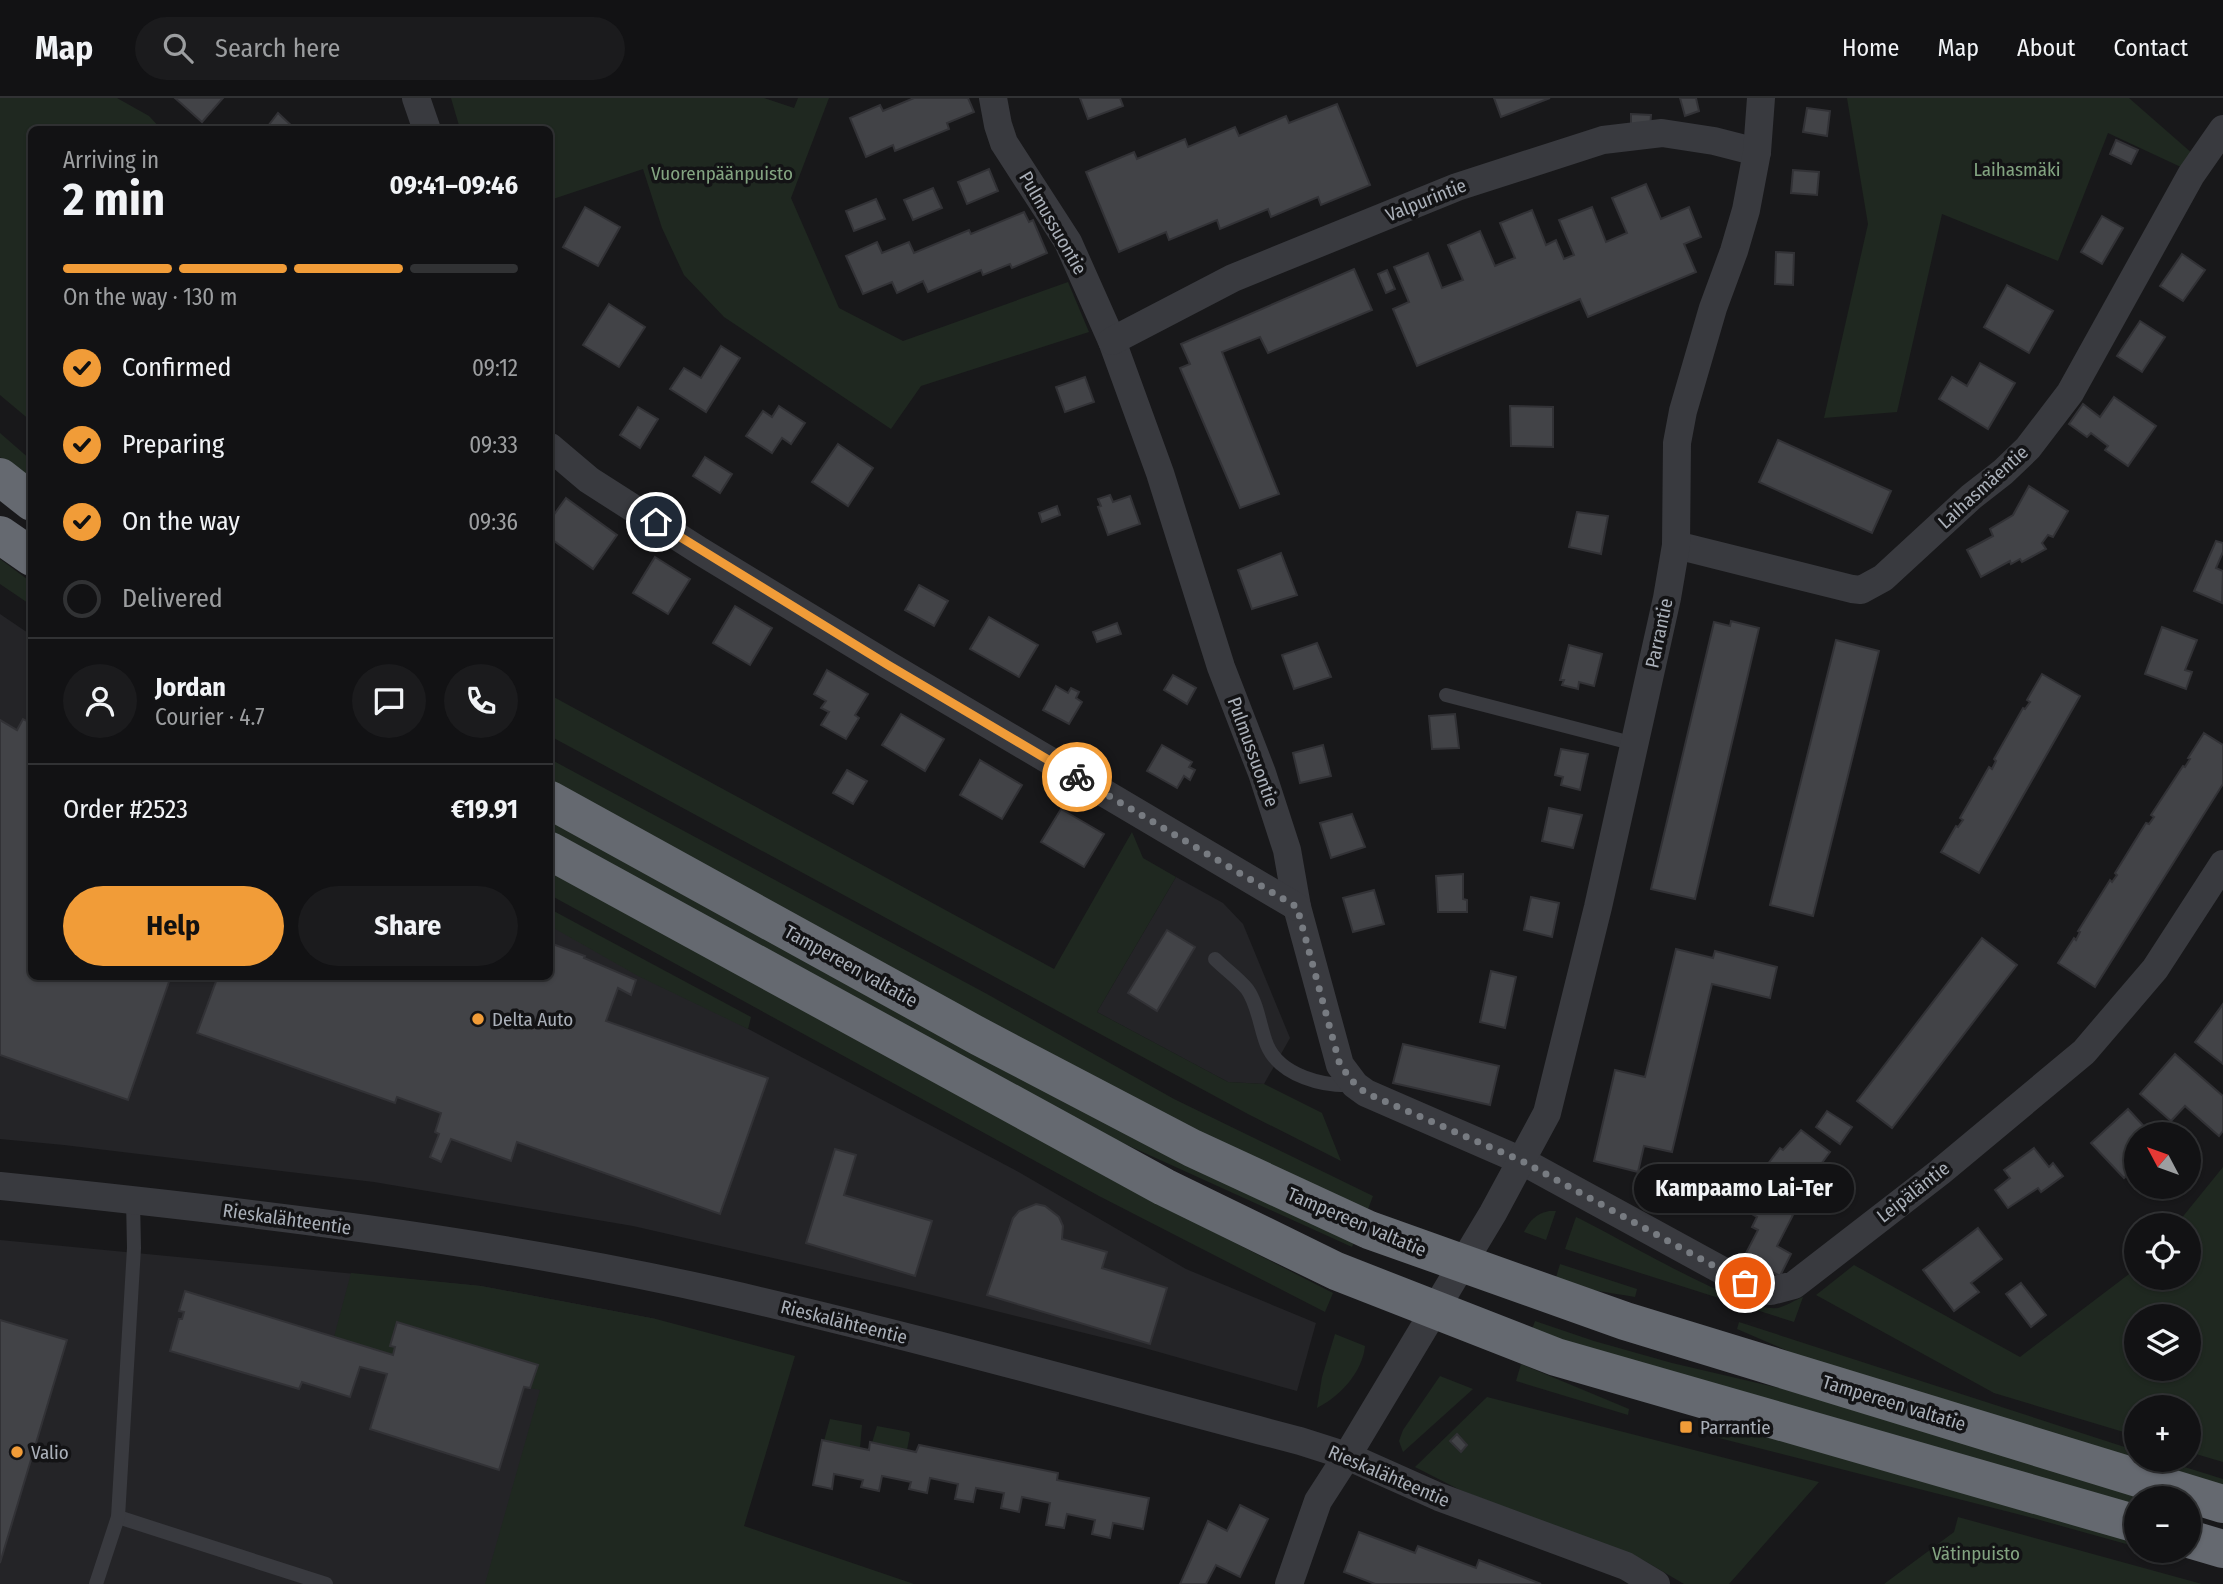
<!DOCTYPE html>
<meta charset="utf-8">
<style>
:root{--surface:#121214;--page:#1b1b1d;--text:#f1f3f6;--muted:#9c9ea0;--line:#313234;--accent:#f19c38}
body{margin:0;font-family:"Fira Sans Condensed",sans-serif;background:var(--page);color:var(--text);height:100vh;display:flex;flex-direction:column;font-size:26px;white-space:nowrap}
*{box-sizing:border-box;margin:0}
p{font-size:23px;color:var(--muted)}
.icon{flex:none;width:38px;height:38px;fill:none;stroke:currentColor;stroke-width:2;stroke-linecap:round;stroke-linejoin:round}
.map{position:relative;flex:1;overflow:hidden}
.drawer{position:absolute;left:28px;top:28px;width:525px;height:854px;display:flex;flex-direction:column;background:var(--surface);border-radius:10px;box-shadow:0 2px 5px #0004,0 0 0 2px var(--line)}
.drawer>*{flex:none}
.needle{width:46px;rotate:311deg}
.controls{position:absolute;left:2124px;top:1024px;display:grid;gap:14px}
.controls a{display:grid;place-items:center;width:77px;height:77px;border-radius:50%;background:var(--surface);box-shadow:0 2px 5px #0004,0 0 0 2px var(--line);font-size:35px}
.pin{position:absolute;display:grid;place-items:center;width:60px;height:60px;color:#fff;margin:-30px;border:4px solid #fff;border-radius:50%;box-shadow:0 2px 7px #0007}
.courier{position:absolute;display:grid;place-items:center;width:70px;height:70px;margin:-35px;border:5px solid #f19c38;border-radius:50%;background:#fff;color:#222;box-shadow:0 2px 9px #0007}
.bubble{position:absolute;height:49px;border-radius:24px;background:var(--surface);box-shadow:0 2px 5px #0004,0 0 0 2px var(--line);font-size:23px;font-weight:700;line-height:49px;text-align:center}
.overview em{font-style:normal;font-weight:700}
.overview div{display:flex;flex-direction:column-reverse}
.overview{display:flex;align-items:center;justify-content:space-between;height:119px;padding:0 35px}
h1{font-size:46px;font-weight:700;line-height:52px}
.bar{display:grid;grid-template-columns:repeat(4,1fr);gap:10px 7px;align-content:center;height:84px;padding:0 35px}
.bar i{height:9px;border-radius:5px;background:var(--line)}
.bar .active{background:var(--accent)}
.bar p{grid-column:span 4}
.line{display:flex;align-items:center;gap:18px;padding:0 35px;border-top:2px solid var(--line)}
.line div{flex:1}
.round{display:grid;place-items:center;flex:none;width:74px;height:74px;border-radius:37px;background:var(--page)}
ol{padding:0 35px;list-style:none}
li{display:flex;align-items:center;gap:21px;height:77px}
li p{margin-inline-start:auto}
li .icon{padding:7px;border-radius:50%;background:var(--accent);color:#111;stroke-width:4}
li:last-child{color:var(--muted)}
li i{width:38px;height:38px;border:4px solid var(--line);border-radius:50%}
.button{display:flex;gap:14px;margin-top:auto;padding:14px 35px}
.button a{flex:1;height:80px;border-radius:42px;background:var(--accent);color:#111;font-size:28px;font-weight:700;line-height:80px;text-align:center}
.button a+a{background:var(--page);color:var(--text)}
header{display:flex;align-items:center;gap:42px;box-sizing:border-box;height:98px;padding:0 35px;background:var(--surface);border-bottom:2px solid var(--line)}
header strong{font-size:33px}
nav{display:flex;gap:38px;margin-inline-start:auto;font-size:24px}
.search{width:490px;height:63px;background:var(--page);display:flex;align-items:center;gap:18px;box-sizing:border-box;padding:0 24px;border-radius:38px;color:var(--muted);font-size:26px}
.map>svg:first-child{display:block}
</style>
<header>
<strong>Map</strong>
<div class="search"><svg class="icon" aria-label="search" viewBox="0 0 24 24"><circle cx="10" cy="10" r="6"/><path d="M15 15l6 6"/></svg>Search here</div>
<nav><a>Home</a><a>Map</a><a>About</a><a>Contact</a></nav>
</header>
<div class="map">
<svg width="2223" height="1486" viewBox="0 0 2223 1486">
<rect width="100%" height="100%" fill="#18181a"/>
<!-- built -->
<g fill="#242427">
<polygon points="0,516 31,537 32,878 550,878 550,826 1015,1072 1186,1171 1316,1225 1297,1293 1141,1249 904,1190 633,1128 374,1084 64,1047 0,1041"/>
<polygon points="1176,779 1223,805 1243,826 1290,940 1264,986 1228,984 1097,914"/>
<polygon points="0,1142 481,1188 656,1221 632,1486 0,1486"/>
</g>
<!-- green -->
<g fill="#1f2820" fill-rule="evenodd">
<polygon points="0,0 117,0 149,18 161,31 32,32 31,323 0,297"/>
<polygon points="451,0 764,0 794,10 798,0 829,0 791,100 839,210 903,243 1068,184 1089,234 921,288 891,331 724,219 684,177 662,130 643,71 550,102 550,32 460,31"/>
<polygon points="1847,0 2129,0 2193,56 2183,70 2108,35 2058,163 1942,116 1897,314 1824,320 1868,126"/>
<polygon points="0,335 31,362 31,383 0,359"/>
<polygon points="0,461 31,484 31,507 0,486"/>
<polygon points="550,597 1054,871 1132,734 1143,760 1176,779 1097,914 1228,984 1264,986 1322,1015 1341,1063 1248,1016 550,638"/>
<polygon points="550,661 987,896 1174,1001 1373,1098 1367,1114 1164,1019 550,685"/>
<polygon points="550,720 1355,1142 1352,1149 1072,1022 550,736"/>
<polygon points="550,772 919,972 1110,1081 1333,1195 1325,1214 1099,1098 550,797"/>
<polygon points="550,811 751,919 748,931 638,878 550,828"/>
<path d="M2223 1069V1364L2189 1354V1309H2137V1338L1994 1295 1816 1197 1854 1167 2020 1259 2137 1170V1180H2189V1127H2176ZM2137 1218H2189V1270H2137Z"/>
<path d="M1549 1113H1556L1546 1142 1524 1134C1530 1122 1536 1116 1549 1113Z"/>
<path d="M1576 1119C1613 1136 1746 1216 1778 1210 1786 1208 1795 1202 1803 1199L1794 1224 1565 1151Z"/>
<path d="M1560 1166 1637 1191 1635 1199C1608 1194 1581 1192 1555 1183Z"/>
<polygon points="351,1175 481,1188 656,1221 795,1258 744,1428 914,1486 485,1486 540,1292 530,1290 537,1267 397,1224 390,1247 395,1249 393,1257 334,1239"/>
<polygon points="1535,1223 1594,1243 1672,1265 1783,1291 2151,1400 2137,1400 2137,1410 1531,1234"/>
<polygon points="1739,1224 2137,1353 2137,1362 2162,1362 2223,1381 2223,1392 1839,1275 1737,1231"/>
<path d="M1335 1236 1365 1248C1362 1275 1340 1298 1317 1310L1322 1279Z"/>
<polygon points="1521,1266 1629,1311 1628,1317 1516,1283"/>
<polygon points="1440,1278 1473,1291 1403,1354 1399,1343 1403,1332"/>
<polygon points="1487,1299 1819,1384 1729,1486 1684,1486 1643,1462 1460,1392 1415,1369"/>
<polygon points="830,1321 862,1327 860,1350 824,1343"/>
<polygon points="877,1328 909,1334 910,1336 907,1352 872,1345"/>
<polygon points="1716,1334 1779,1341 2137,1442 2137,1449 2029,1419 1715,1339"/>
<polygon points="1958,1419 2202,1486 1884,1486 1954,1434"/>
</g>
<!-- building -->
<g fill="#424347" stroke="#323236" stroke-width="2">
<polygon points="175,0 223,0 202,24"/>
<polygon points="914,0 968,0 974,14 947,25 949,31 895,53 893,47 866,59 850,20 880,7 883,13"/>
<polygon points="1080,0 1120,0 1123,8 1088,21"/>
<polygon points="1494,0 1550,0 1501,19"/>
<polygon points="1680,0 1696,0 1699,13 1685,18"/>
<polygon points="1337,6 1370,87 1321,107 1318,99 1271,119 1268,111 1220,131 1217,122 1169,142 1166,134 1119,154 1086,74 1134,54 1137,61 1185,41 1188,49 1235,29 1239,38 1286,18 1289,25"/>
<polygon points="1807,10 1830,13 1827,38 1803,34"/>
<polygon points="278,15 296,32 265,32"/>
<polygon points="1631,16 1651,17 1650,30 1631,29"/>
<polygon points="2116,42 2138,52 2131,66 2110,56"/>
<polygon points="989,71 998,93 967,106 958,84"/>
<polygon points="1793,72 1819,74 1817,97 1791,95"/>
<polygon points="1646,86 1661,121 1689,109 1701,139 1684,146 1696,174 1588,219 1580,201 1417,268 1393,211 1409,204 1394,169 1428,155 1442,190 1463,182 1448,147 1480,133 1495,168 1507,163 1515,160 1500,125 1532,112 1546,147 1556,142 1564,161 1574,157 1559,122 1592,109 1606,144 1627,135 1612,100"/>
<polygon points="933,90 942,110 913,122 904,102"/>
<polygon points="876,101 885,121 854,133 846,113"/>
<polygon points="585,109 620,129 598,168 563,149"/>
<polygon points="1024,114 1029,124 1033,122 1047,155 1012,170 1010,166 983,177 981,172 928,194 923,183 897,195 892,184 863,196 846,158 877,144 882,155 909,144 914,155 969,132 971,136"/>
<polygon points="2102,118 2123,130 2102,166 2081,154"/>
<polygon points="1776,154 1794,155 1793,187 1775,186"/>
<polygon points="2182,156 2205,172 2183,203 2160,188"/>
<polygon points="1354,171 1372,212 1268,255 1260,239 1222,254 1279,396 1240,410 1180,270 1190,266 1181,246"/>
<polygon points="1387,172 1395,191 1386,195 1378,176"/>
<polygon points="2007,187 2053,213 2029,255 1984,229"/>
<polygon points="609,206 645,229 619,269 583,247"/>
<polygon points="2140,223 2165,239 2142,274 2117,258"/>
<polygon points="721,248 740,260 706,314 670,291 684,270 701,280"/>
<polygon points="1980,265 2015,285 1988,331 1939,301 1952,279 1967,288"/>
<polygon points="1085,279 1094,304 1065,314 1056,289"/>
<polygon points="2114,299 2156,328 2128,368 2105,352 2108,348 2091,335 2087,339 2069,326 2083,306 2100,319"/>
<polygon points="779,308 805,325 791,346 782,340 772,355 746,338 763,313 772,319"/>
<polygon points="1510,308 1553,309 1553,349 1511,348"/>
<polygon points="638,309 658,321 640,350 620,337"/>
<polygon points="1778,342 1891,393 1872,435 1759,384"/>
<polygon points="838,346 873,370 848,408 812,384"/>
<polygon points="705,359 732,376 720,395 693,378"/>
<polygon points="2029,388 2068,413 2053,439 2048,437 2042,445 2046,451 2022,464 2020,461 2011,466 2010,463 1981,479 1967,452 1993,438 1990,431 2013,417"/>
<polygon points="1110,397 1113,404 1130,398 1140,426 1108,437 1098,409 1101,408 1098,401"/>
<polygon points="566,400 617,437 593,471 550,440 550,422"/>
<polygon points="1057,408 1060,417 1042,424 1039,415"/>
<polygon points="1577,414 1608,418 1601,456 1569,449"/>
<polygon points="2216,443 2223,445 2223,454 2216,470 2223,473 2222,505 2194,493"/>
<polygon points="1281,455 1297,497 1252,511 1238,472"/>
<polygon points="655,459 690,481 668,516 633,495"/>
<polygon points="919,487 948,503 934,528 905,512"/>
<polygon points="735,508 772,530 750,567 713,545"/>
<polygon points="989,519 1038,547 1019,579 970,551"/>
<polygon points="1731,523 1759,530 1695,801 1651,791 1714,524 1730,528"/>
<polygon points="1117,525 1121,536 1097,544 1093,534"/>
<polygon points="2162,529 2197,542 2185,572 2192,574 2186,591 2145,576"/>
<polygon points="1836,542 1879,553 1813,818 1770,807"/>
<polygon points="1317,545 1331,579 1294,591 1282,557"/>
<polygon points="1569,547 1602,556 1594,588 1579,584 1578,591 1562,587 1564,582 1560,582"/>
<polygon points="827,572 868,596 855,617 859,620 846,641 821,627 829,614 821,610 826,603 814,596"/>
<polygon points="2042,576 2080,598 1979,775 1941,754 1956,728 1958,729 1963,722 1960,720 1989,669 1992,671 1996,663 1994,661 2023,610 2025,611 2030,604 2027,602"/>
<polygon points="1173,577 1196,590 1187,606 1164,592"/>
<polygon points="1056,588 1068,595 1071,590 1079,594 1076,600 1082,604 1069,626 1043,612"/>
<polygon points="901,616 944,641 925,673 882,647"/>
<polygon points="1455,616 1459,650 1432,651 1429,618"/>
<polygon points="23,621 32,626 32,878 171,878 128,1002 0,957 0,622 17,632"/>
<polygon points="2204,635 2223,647 2223,686 2095,889 2058,865 2074,840 2076,842 2080,834 2078,833 2110,782 2112,784 2117,777 2115,775 2146,725 2149,726 2154,719 2151,717 2183,668 2185,669 2190,661 2188,660"/>
<polygon points="1162,647 1192,664 1189,669 1195,672 1190,682 1184,678 1177,690 1147,673"/>
<polygon points="1323,647 1331,678 1300,685 1293,655"/>
<polygon points="1561,651 1588,656 1580,692 1561,687 1563,679 1555,677"/>
<polygon points="980,662 1022,687 1002,721 960,697"/>
<polygon points="847,672 867,683 853,706 833,695"/>
<polygon points="1549,710 1582,717 1573,750 1542,743"/>
<polygon points="1061,711 1104,736 1084,769 1041,744"/>
<polygon points="1352,716 1365,749 1331,760 1320,725"/>
<polygon points="1463,776 1463,801 1467,802 1467,814 1438,814 1436,778"/>
<polygon points="1374,792 1384,826 1353,834 1343,800"/>
<polygon points="1531,799 1559,805 1552,839 1524,832"/>
<polygon points="1167,832 1195,849 1157,913 1128,895"/>
<polygon points="1982,840 2017,867 1892,1030 1857,1003"/>
<polygon points="550,845 585,858 584,860 636,882 631,897 618,890 606,923 768,980 720,1116 517,1044 511,1063 451,1041 441,1064 430,1059 439,1036 435,1034 441,1015 397,999 395,1005 197,935 218,878 550,878"/>
<polygon points="1676,851 1713,860 1715,853 1777,869 1770,900 1712,886 1672,1054 1644,1048 1638,1074 1594,1063 1615,972 1645,979"/>
<polygon points="1491,873 1516,879 1505,930 1480,924"/>
<polygon points="2223,906 2223,966 2195,944"/>
<polygon points="1403,946 1499,968 1490,1007 1393,985"/>
<polygon points="2175,956 2223,998 2223,1033 2219,1038 2185,1008 2171,1023 2140,996"/>
<polygon points="2128,1011 2151,1036 2137,1036 2137,1068 2124,1080 2091,1045"/>
<polygon points="1827,1013 1852,1029 1840,1046 1816,1029"/>
<polygon points="1801,1032 1830,1054 1801,1093 1767,1067 1780,1050 1783,1052"/>
<polygon points="2034,1050 2049,1069 2053,1065 2063,1078 2041,1094 2038,1090 2008,1110 1995,1092 2010,1080 2004,1072"/>
<polygon points="835,1051 856,1057 844,1097 932,1123 915,1178 806,1145"/>
<polygon points="1741,1089 1793,1117 1777,1148 1791,1156 1780,1178 1744,1159 1758,1132 1752,1129 1757,1119 1732,1105"/>
<polygon points="1036,1106 1045,1108 1059,1119 1063,1128 1062,1141 1107,1154 1102,1170 1167,1190 1150,1246 987,1197 1013,1120 1019,1113"/>
<polygon points="1978,1130 2002,1161 1971,1185 1979,1194 1954,1213 1923,1172"/>
<polygon points="2021,1185 2046,1217 2031,1229 2006,1196"/>
<polygon points="185,1193 393,1257 395,1249 390,1248 397,1224 538,1267 530,1290 524,1289 499,1372 370,1331 387,1276 360,1269 350,1299 302,1284 299,1291 170,1253 179,1221 182,1221 184,1214 179,1213"/>
<polygon points="0,1222 67,1242 0,1465"/>
<polygon points="1457,1336 1467,1347 1461,1354 1450,1343"/>
<polygon points="822,1342 869,1352 870,1344 916,1354 919,1347 1058,1375 1057,1382 1149,1400 1143,1431 1113,1425 1110,1440 1092,1436 1095,1422 1067,1416 1064,1430 1046,1427 1050,1405 1022,1399 1019,1414 1001,1410 1004,1395 976,1390 973,1404 955,1401 958,1386 930,1380 927,1395 909,1391 911,1384 882,1378 879,1393 861,1389 863,1382 834,1376 832,1391 813,1387"/>
<polygon points="1240,1407 1268,1421 1240,1479 1216,1467 1206,1486 1180,1486 1208,1423 1227,1433"/>
<polygon points="1359,1434 1415,1455 1418,1448 1476,1470 1479,1462 1541,1486 1375,1486 1344,1474"/>
</g>
<g fill="none" stroke-linecap="round" stroke-linejoin="round">
<!-- lane -->
<g stroke="#393a3f" stroke-width="14">
<polyline points="1446,597 1635,646"/>
<path d="M1215 861C1225 871 1238 880 1247 891 1258 906 1260 930 1267 947 1280 978 1324 989 1355 987"/>
<polyline points="118,1419 326,1486"/>
<polyline points="96,1486 118,1419 134,1150 133,1101"/>
</g>
<!-- street -->
<g stroke="#393a3f" stroke-width="28">
<polyline points="416,0 427,32"/>
<polyline points="993,0 998,27 1004,45 1068,144 1112,243 1160,375 1221,569 1262,675 1287,752 1297,809 1340,967 1355,987 1366,995 1522,1063 1745,1185 1771,1193 1794,1187 1940,1074 2084,954 2155,871 2223,766"/>
<polyline points="1112,243 1233,180 1457,89 1603,42 1662,35 1714,43 1757,54"/>
<polyline points="550,349 589,382 700,453 888,567 1297,809"/>
<polyline points="1676,447 1852,491 1861,492 1883,480 1971,399 2003,374 2028,350 2070,295 2191,77 2223,31"/>
<path d="M0 1088C243 1113 487 1141 725 1195 918 1239 1109 1293 1300 1343L1347 1358 1439 1399 1626 1468 1656 1486"/>
<polyline points="1289,1486 1318,1403 1347,1358 1493,1115 1547,1015 1598,809 1667,500 1676,447 1677,345 1683,313 1713,210 1734,153 1746,112 1757,54 1761,0"/>
</g>
<!-- highway -->
<g stroke="#656970" stroke-width="38">
<polyline points="0,379 32,404"/>
<polyline points="0,437 32,459"/>
<polyline points="550,702 980,939 1192,1050 1369,1132 1625,1223 2223,1406"/>
<polyline points="550,753 1164,1089 1336,1173 1556,1259 2137,1426"/>
<polyline points="2189,1441 2223,1451"/>
</g>
</g>
<g fill="none" stroke-linecap="round" stroke-linejoin="round">
<!-- done -->
<polyline stroke="#777b81" stroke-width="7" stroke-dasharray="0 12.6" points="1077,679 1297,809 1340,967 1355,986 1366,995 1522,1063 1745,1185"/>
<!-- route -->
<polyline stroke="#f19c38" stroke-width="9" points="656,424 888,567 1077,679"/>
</g>
<!-- markers -->
<g fill="#f19c38" stroke="#131315" stroke-width="2.5">
<circle cx="478" cy="921" r="7"/>
<rect x="1679" y="1322" width="14" height="14" rx="3.5"/>
<circle cx="17" cy="1354" r="7"/>
</g>
<g text-anchor="middle" dominant-baseline="central" stroke-width="7" stroke-linejoin="round" paint-order="stroke">
<!-- park labels -->
<g font-size="19" fill="#83a481" stroke="#131315">
<text x="2017" y="71">Laihasmäki</text>
<text x="722" y="75">Vuorenpäänpuisto</text>
<text x="1976" y="1455">Vätinpuisto</text>
</g>
<!-- street labels -->
<g font-size="19" fill="#aab0b9" stroke="#131315">
<text transform="translate(1426 102) rotate(-22)">Valpurintie</text>
<text transform="translate(1053 125) rotate(60)">Pulmussuontie</text>
<text transform="translate(1983 389) rotate(-42)">Laihasmäentie</text>
<text transform="translate(1659 535) rotate(-78)">Parrantie</text>
<text transform="translate(1253 654) rotate(70)">Pulmussuontie</text>
<text transform="translate(851 868) rotate(29)">Tampereen valtatie</text>
<text transform="translate(1913 1094) rotate(-38)">Leipäläntie</text>
<text transform="translate(287 1121) rotate(8)">Rieskalähteentie</text>
<text transform="translate(1357 1124) rotate(23)">Tampereen valtatie</text>
<text transform="translate(844 1224) rotate(14)">Rieskalähteentie</text>
<text transform="translate(1894 1305) rotate(17)">Tampereen valtatie</text>
<text transform="translate(1389 1378) rotate(23)">Rieskalähteentie</text>
</g>
<!-- poi labels -->
<g font-size="19" fill="#aab0b9" stroke="#131315" text-anchor="start">
<text x="492" y="921">Delta Auto</text>
<text x="1700" y="1329">Parrantie</text>
<text x="31" y="1354">Valio</text>
</g>
</g>
</svg>
<div class="controls">
<a><svg class="needle" viewBox="-14 -14 28 28"><path d="M0-13l5 13h-10z" fill="#e53935"/><path d="M0 13l5-13h-10z" fill="#9c9ea0"/></svg></a>
<a><svg class="icon" aria-label="locate" viewBox="0 0 24 24"><circle cx="12" cy="12" r="6"/><path d="M12 2v4M12 18v4M2 12h4M18 12h4"/></svg></a>
<a><svg class="icon" aria-label="layers" viewBox="0 0 24 24"><path d="M12 4l9 5-9 5-9-5zM3 14l9 5 9-5"/></svg></a>
<a>+</a>
<a>−</a>
</div>
<div class="pin" style="left:1745px;top:1185px;background:#ea580c"><svg class="icon" aria-label="bag" viewBox="0 0 24 24"><path d="M5 8h14l-1 12H6zM9 8a3 3 0 0 1 6 0"/></svg></div>
<div class="pin" style="left:656px;top:424px;background:#1f2937"><svg class="icon" aria-label="home" viewBox="0 0 24 24"><path d="M3 11l9-7 9 7M6 9v11h12V9"/></svg></div>
<div class="courier" style="left:1077px;top:679px"><svg class="icon" aria-label="bike" viewBox="0 0 24 24"><circle cx="6" cy="16" r="4"/><circle cx="18" cy="16" r="4"/><path d="M6 16l4-8h5l3 8M10 8l3 8H6M13 5h3"/></svg></div>
<div class="bubble" style="left:1634px;top:1066px;width:220px">Kampaamo Lai-Ter</div>
<section class="drawer">
<div class="overview"><div><h1>2 min</h1><p>Arriving in</p></div><em>09:41–09:46</em></div>
<div class="bar"><i class="active"></i><i class="active"></i><i class="active"></i><i></i><p>On the way · 130 m</p></div>
<ol>
<li><svg class="icon" aria-label="check" viewBox="0 0 24 24"><path d="M5 12l5 5 9-10"/></svg>Confirmed<p>09:12</p></li>
<li><svg class="icon" aria-label="check" viewBox="0 0 24 24"><path d="M5 12l5 5 9-10"/></svg>Preparing<p>09:33</p></li>
<li><svg class="icon" aria-label="check" viewBox="0 0 24 24"><path d="M5 12l5 5 9-10"/></svg>On the way<p>09:36</p></li>
<li><i></i>Delivered</li>
</ol>
<div class="line" style="height:126px"><a class="round"><svg class="icon" aria-label="person" viewBox="0 0 24 24"><circle cx="12" cy="8" r="4"/><path d="M4 21q1-7 8-7t8 7"/></svg></a><div><b>Jordan</b><p>Courier · 4.7</p></div><a class="round"><svg class="icon" aria-label="chat" viewBox="0 0 24 24"><path d="M4 5h16v11H9l-5 4z"/></svg></a><a class="round"><svg class="icon" aria-label="phone" viewBox="0 0 24 24"><path d="M5 4h4l2 5-3 2q2 4 5 5l2-3 5 2v4C11 20 4 13 5 4z"/></svg></a></div>
<div class="line" style="height:91px"><div>Order #2523</div><b>€19.91</b></div>
<div class="button"><a>Help</a><a>Share</a></div>
</section>
</div>
